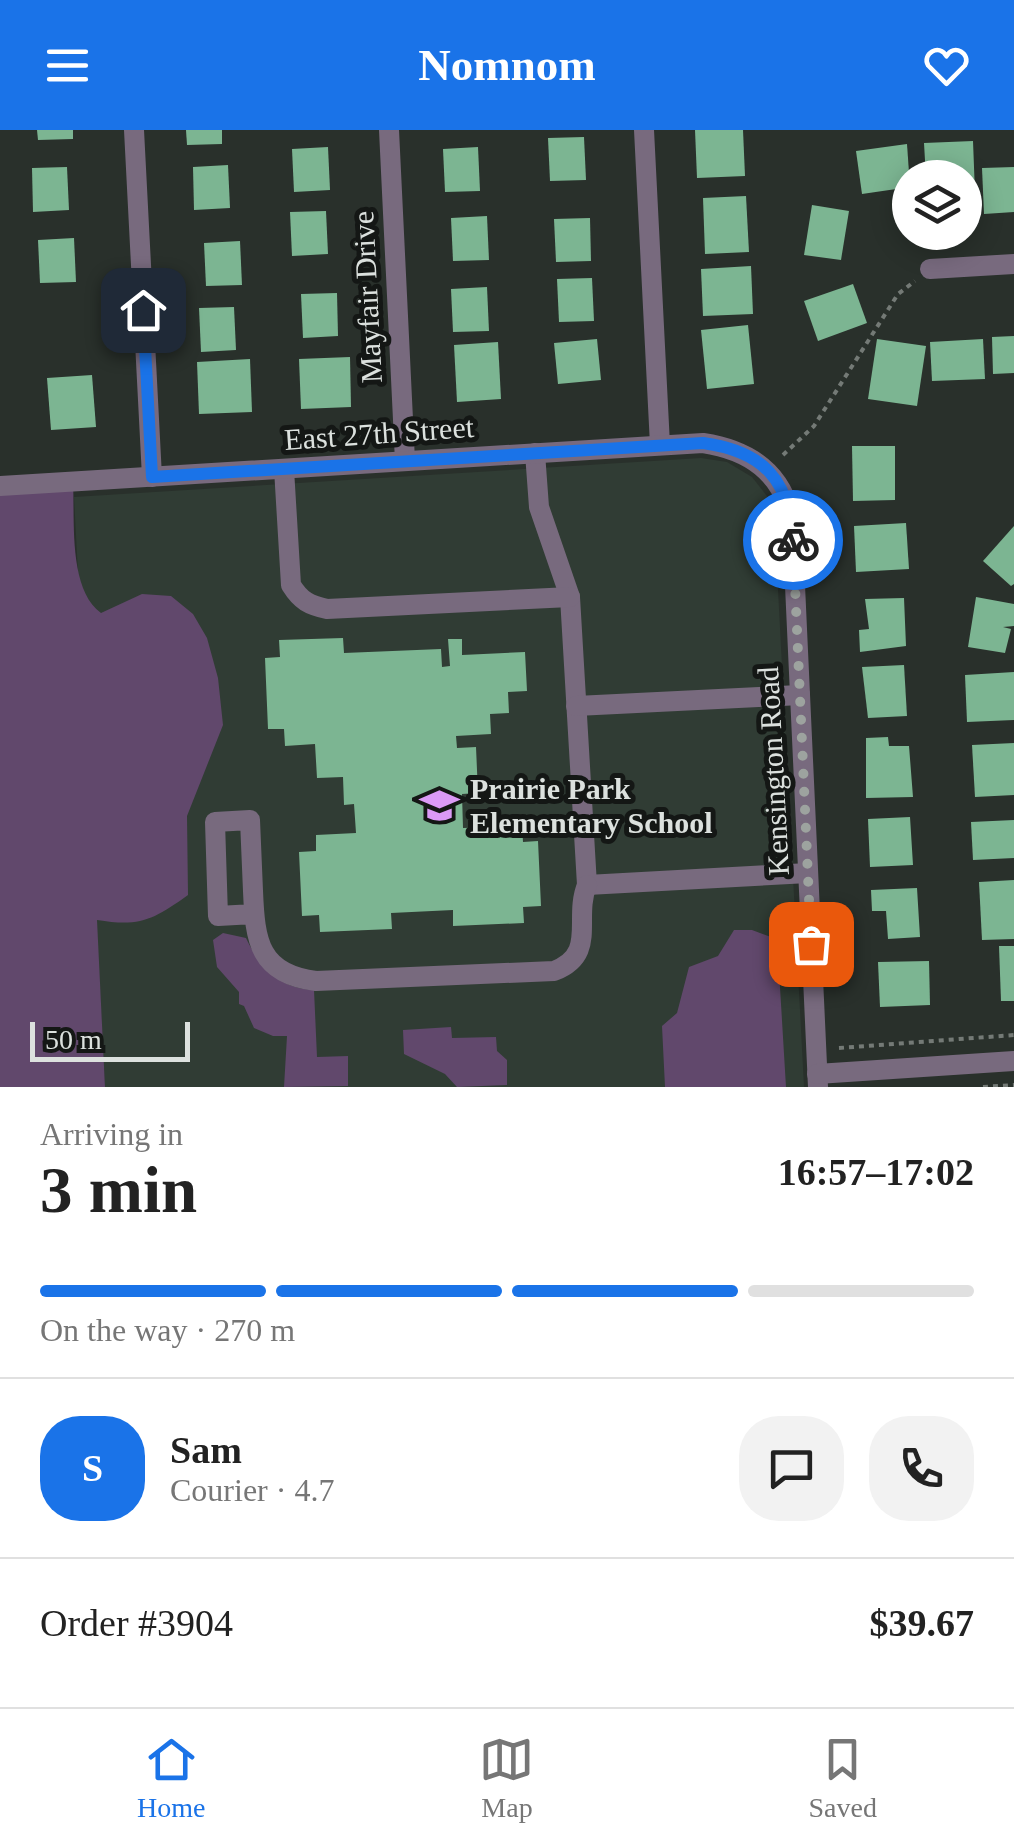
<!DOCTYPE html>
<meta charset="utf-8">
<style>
:root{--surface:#fff;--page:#f2f2f2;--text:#222;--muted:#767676;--line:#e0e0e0;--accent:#1a73e8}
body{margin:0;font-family:Georgia,serif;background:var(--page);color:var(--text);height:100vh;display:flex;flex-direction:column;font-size:38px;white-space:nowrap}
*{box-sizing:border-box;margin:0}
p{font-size:32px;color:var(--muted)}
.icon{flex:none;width:55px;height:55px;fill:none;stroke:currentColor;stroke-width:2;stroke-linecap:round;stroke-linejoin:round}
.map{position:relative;height:957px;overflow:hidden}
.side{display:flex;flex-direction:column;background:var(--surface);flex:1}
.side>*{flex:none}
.fabs{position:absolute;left:892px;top:30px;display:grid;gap:20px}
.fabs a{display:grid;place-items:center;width:90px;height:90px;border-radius:50%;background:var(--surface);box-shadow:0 5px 25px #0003;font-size:50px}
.scale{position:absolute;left:30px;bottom:25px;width:160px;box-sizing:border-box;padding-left:10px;border:5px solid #dce1de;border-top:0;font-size:28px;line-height:35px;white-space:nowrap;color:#dce1de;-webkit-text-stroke:8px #141715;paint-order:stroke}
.pin{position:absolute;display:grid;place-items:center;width:85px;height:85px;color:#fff;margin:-42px;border-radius:20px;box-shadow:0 5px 15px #0006}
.courier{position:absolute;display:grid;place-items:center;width:100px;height:100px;margin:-50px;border:8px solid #1a73e8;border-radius:50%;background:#fff;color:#222;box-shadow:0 2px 12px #0007}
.head em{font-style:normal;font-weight:800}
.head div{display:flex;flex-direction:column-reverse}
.head{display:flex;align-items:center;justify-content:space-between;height:170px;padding:0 40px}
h1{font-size:65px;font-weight:800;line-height:75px}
.bar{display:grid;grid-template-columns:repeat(4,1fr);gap:15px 10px;align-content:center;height:120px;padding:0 40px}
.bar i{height:12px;border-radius:8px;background:var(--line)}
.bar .selected{background:var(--accent)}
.bar p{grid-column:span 4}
.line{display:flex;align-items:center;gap:25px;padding:0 40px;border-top:2px solid var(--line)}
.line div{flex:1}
.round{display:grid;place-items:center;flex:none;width:105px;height:105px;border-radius:40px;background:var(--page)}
header{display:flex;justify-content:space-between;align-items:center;height:130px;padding:0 40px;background:var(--accent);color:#fff;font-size:45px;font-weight:800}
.tab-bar{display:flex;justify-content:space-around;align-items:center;height:140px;border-top:2px solid var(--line);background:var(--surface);font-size:28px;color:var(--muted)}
.tab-bar a{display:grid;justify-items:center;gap:5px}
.tab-bar .selected{color:var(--accent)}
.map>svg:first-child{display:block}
</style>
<header><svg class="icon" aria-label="menu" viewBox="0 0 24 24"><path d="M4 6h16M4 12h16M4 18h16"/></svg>Nomnom<svg class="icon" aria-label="heart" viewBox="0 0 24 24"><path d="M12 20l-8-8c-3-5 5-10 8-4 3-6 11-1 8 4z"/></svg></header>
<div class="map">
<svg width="1014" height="957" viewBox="0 0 1014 957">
<rect width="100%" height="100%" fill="#29302b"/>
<!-- built -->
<polygon fill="#303c34" points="701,328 727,332 752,347 770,370 774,383 804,957 105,957 74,367"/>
<!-- green -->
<g fill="#61486c">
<path d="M73 352C75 390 68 459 101 483L142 464 171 466 193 484 207 508 218 548 223 595 187 686 188 765C153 790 140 797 97 790L105 957H0V356Z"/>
<polygon points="734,800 752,800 771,807 778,824 786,957 665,957 662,896 677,883 689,837 718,826"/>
<path d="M223 803 246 808C260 837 280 859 314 860L317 927 348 926V956L284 957 287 906H273L254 898 244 876 239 874V862L217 837 213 810Z"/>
<polygon points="451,897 452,908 496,907 497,921 507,930 507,955 457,957 445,944 404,924 403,900"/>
</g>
<!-- building -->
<g fill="#7cb592">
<polygon points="37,0 73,0 73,9 38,10"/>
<polygon points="186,0 222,0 222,14 187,15"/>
<polygon points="695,0 743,0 745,46 697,48"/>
<polygon points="584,7 586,50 550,51 548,8"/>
<polygon points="973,11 975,63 965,64 965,48 926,48 924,13"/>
<polygon points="907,14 910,57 862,64 856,21"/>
<polygon points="328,17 330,60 294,62 292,19"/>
<polygon points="478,17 480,61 445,62 443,19"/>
<polygon points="228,35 230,78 194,80 193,37"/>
<polygon points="67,37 69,80 33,82 32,38"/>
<polygon points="1014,37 1014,82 984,84 982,38"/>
<polygon points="746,66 749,122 705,124 703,68"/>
<polygon points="812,75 849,81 841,130 804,125"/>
<polygon points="326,81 328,124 292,126 290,82"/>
<polygon points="487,86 489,130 453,131 451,88"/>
<polygon points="590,88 591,131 556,132 554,89"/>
<polygon points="74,108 76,152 40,153 38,110"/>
<polygon points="240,111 242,155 206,156 204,113"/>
<polygon points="751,136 753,184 703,186 701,139"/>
<polygon points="592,148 594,191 559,192 557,149"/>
<polygon points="853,154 867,193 818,211 804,171"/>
<polygon points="487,157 489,201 453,202 451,159"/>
<polygon points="337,163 338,206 303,208 301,164"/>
<polygon points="234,177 236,220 201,222 199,178"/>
<polygon points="748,195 754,254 707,259 701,200"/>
<polygon points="1014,206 1014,243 993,244 992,207"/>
<polygon points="597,209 601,250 558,254 554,213"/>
<polygon points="877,209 926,216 917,276 868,269"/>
<polygon points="983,209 985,249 932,251 930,212"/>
<polygon points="498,212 501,269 457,272 454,215"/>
<polygon points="350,227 351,277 301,279 299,229"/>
<polygon points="250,229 252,282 199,284 197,232"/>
<polygon points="92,245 96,297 51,300 47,248"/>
<polygon points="852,316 895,316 895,370 853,371"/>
<polygon points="906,393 909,439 856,442 854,396"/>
<polygon points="1014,396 1014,454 1011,456 983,431"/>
<polygon points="976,467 1014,474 1014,496 1003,497 1011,499 1005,523 968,517"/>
<polygon points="904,468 906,516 860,522 859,500 869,499 865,469"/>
<polygon points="343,508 344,523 441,519 442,537 450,536 448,509 462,509 462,525 525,522 527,561 508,562 509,583 490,584 491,604 456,606 457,618 476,617 478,663 462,664 463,698 522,696 523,712 538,711 541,776 523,777 524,793 453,796 453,780 391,783 392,799 320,802 319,785 302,786 299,722 316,721 316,705 356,703 354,674 344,675 343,647 317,648 315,614 285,616 284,599 268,599 265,528 280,527 279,510"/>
<polygon points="904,535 907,586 868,588 862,537"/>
<polygon points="1014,542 1014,590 967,592 965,545"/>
<polygon points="888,607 889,616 909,616 913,667 866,668 866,608"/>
<polygon points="1014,613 1014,665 975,667 972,615"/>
<polygon points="910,687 913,735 870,737 868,689"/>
<polygon points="1014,690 1014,728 973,730 971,692"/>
<polygon points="1014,750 1014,809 982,810 979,752"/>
<polygon points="917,758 920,807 888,809 886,781 872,781 871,760"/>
<polygon points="999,816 1014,816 1014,871 1001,871"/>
<polygon points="929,831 930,875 880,877 878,832"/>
</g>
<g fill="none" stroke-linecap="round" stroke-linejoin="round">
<!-- path -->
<g stroke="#747a76" stroke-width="4" stroke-dasharray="5 5" stroke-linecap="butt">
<polyline points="783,325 814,296 898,164 915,151"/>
<polyline points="839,918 1014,905"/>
<polyline points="983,957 1014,955"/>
</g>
<!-- minor -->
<g stroke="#786a7e" stroke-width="20">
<polyline points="134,0 152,347"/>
<polyline points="389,0 405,331"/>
<polyline points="644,0 660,315"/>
<polyline points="930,139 1014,134"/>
<polyline points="535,323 539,377 570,467 587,755 808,743"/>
<path d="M284 339 291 455C301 471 309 475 327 479L570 467"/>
<path d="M0 356 703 313C749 320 782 342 792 390L818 957"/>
<polyline points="576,576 800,565"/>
<path d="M254 784 218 786 215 692 250 690C251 714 252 738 253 761 255 811 259 844 316 851L554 841C598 824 573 789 587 755"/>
<polyline points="817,944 1014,931"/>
</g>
</g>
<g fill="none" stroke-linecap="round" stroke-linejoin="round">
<!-- done -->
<polyline stroke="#9da39f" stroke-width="10" stroke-dasharray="0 18" points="793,410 811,814"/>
<!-- route -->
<path stroke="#1a73e8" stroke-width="12" d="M143 180 152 347 703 313C763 321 790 350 793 410"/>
</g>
<!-- icons -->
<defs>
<symbol id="school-bare" viewBox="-9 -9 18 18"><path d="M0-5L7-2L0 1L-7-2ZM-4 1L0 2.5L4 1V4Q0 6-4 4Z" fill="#db9af6" stroke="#141715" stroke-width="2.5" paint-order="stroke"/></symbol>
</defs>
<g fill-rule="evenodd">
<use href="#school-bare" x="412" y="648" width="55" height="55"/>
</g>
<g text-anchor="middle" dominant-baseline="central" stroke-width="10" stroke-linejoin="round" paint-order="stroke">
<!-- street labels -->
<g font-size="30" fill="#dce1de" stroke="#141715">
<text transform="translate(367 167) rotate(-93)">Mayfair Drive</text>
<text transform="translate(379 303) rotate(-4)">East 27th Street</text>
<text transform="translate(773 641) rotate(-93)">Kensington Road</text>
</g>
<!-- poi labels -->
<g font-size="30" font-weight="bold" fill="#dce1de" stroke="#141715" text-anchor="start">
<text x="470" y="658">Prairie Park<tspan x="470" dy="34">Elementary School</tspan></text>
</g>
</g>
</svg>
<div class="fabs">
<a><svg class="icon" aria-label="layers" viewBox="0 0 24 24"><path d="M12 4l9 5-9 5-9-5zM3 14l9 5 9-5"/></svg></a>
</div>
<div class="scale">50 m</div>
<div class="pin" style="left:811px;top:814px;background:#ea580c"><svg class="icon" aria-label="bag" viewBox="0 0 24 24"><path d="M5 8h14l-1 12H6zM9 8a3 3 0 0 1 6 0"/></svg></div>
<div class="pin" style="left:143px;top:180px;background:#1f2937"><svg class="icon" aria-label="home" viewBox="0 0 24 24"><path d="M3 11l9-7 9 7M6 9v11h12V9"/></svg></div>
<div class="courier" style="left:793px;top:410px"><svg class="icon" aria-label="bike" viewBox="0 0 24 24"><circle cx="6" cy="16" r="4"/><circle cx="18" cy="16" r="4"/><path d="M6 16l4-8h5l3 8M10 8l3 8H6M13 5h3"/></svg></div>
</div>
<section class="side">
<div class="head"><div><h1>3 min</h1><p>Arriving in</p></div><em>16:57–17:02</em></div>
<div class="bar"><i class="selected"></i><i class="selected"></i><i class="selected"></i><i></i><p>On the way · 270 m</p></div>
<div class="line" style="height:180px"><b class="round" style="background:var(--accent);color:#fff">S</b><div><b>Sam</b><p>Courier · 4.7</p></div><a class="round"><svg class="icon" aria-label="chat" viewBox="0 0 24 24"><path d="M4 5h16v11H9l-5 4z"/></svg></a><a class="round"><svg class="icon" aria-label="phone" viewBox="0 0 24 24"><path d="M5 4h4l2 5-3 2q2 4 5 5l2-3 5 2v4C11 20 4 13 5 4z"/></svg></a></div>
<div class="line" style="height:130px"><div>Order #3904</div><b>$39.67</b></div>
</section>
<nav class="tab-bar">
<a class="selected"><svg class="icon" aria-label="home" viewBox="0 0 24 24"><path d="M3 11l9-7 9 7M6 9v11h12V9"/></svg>Home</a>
<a><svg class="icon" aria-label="map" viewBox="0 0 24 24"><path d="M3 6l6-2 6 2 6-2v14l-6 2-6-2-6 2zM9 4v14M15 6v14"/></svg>Map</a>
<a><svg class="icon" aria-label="saved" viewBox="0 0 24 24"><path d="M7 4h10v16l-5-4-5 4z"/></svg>Saved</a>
</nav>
